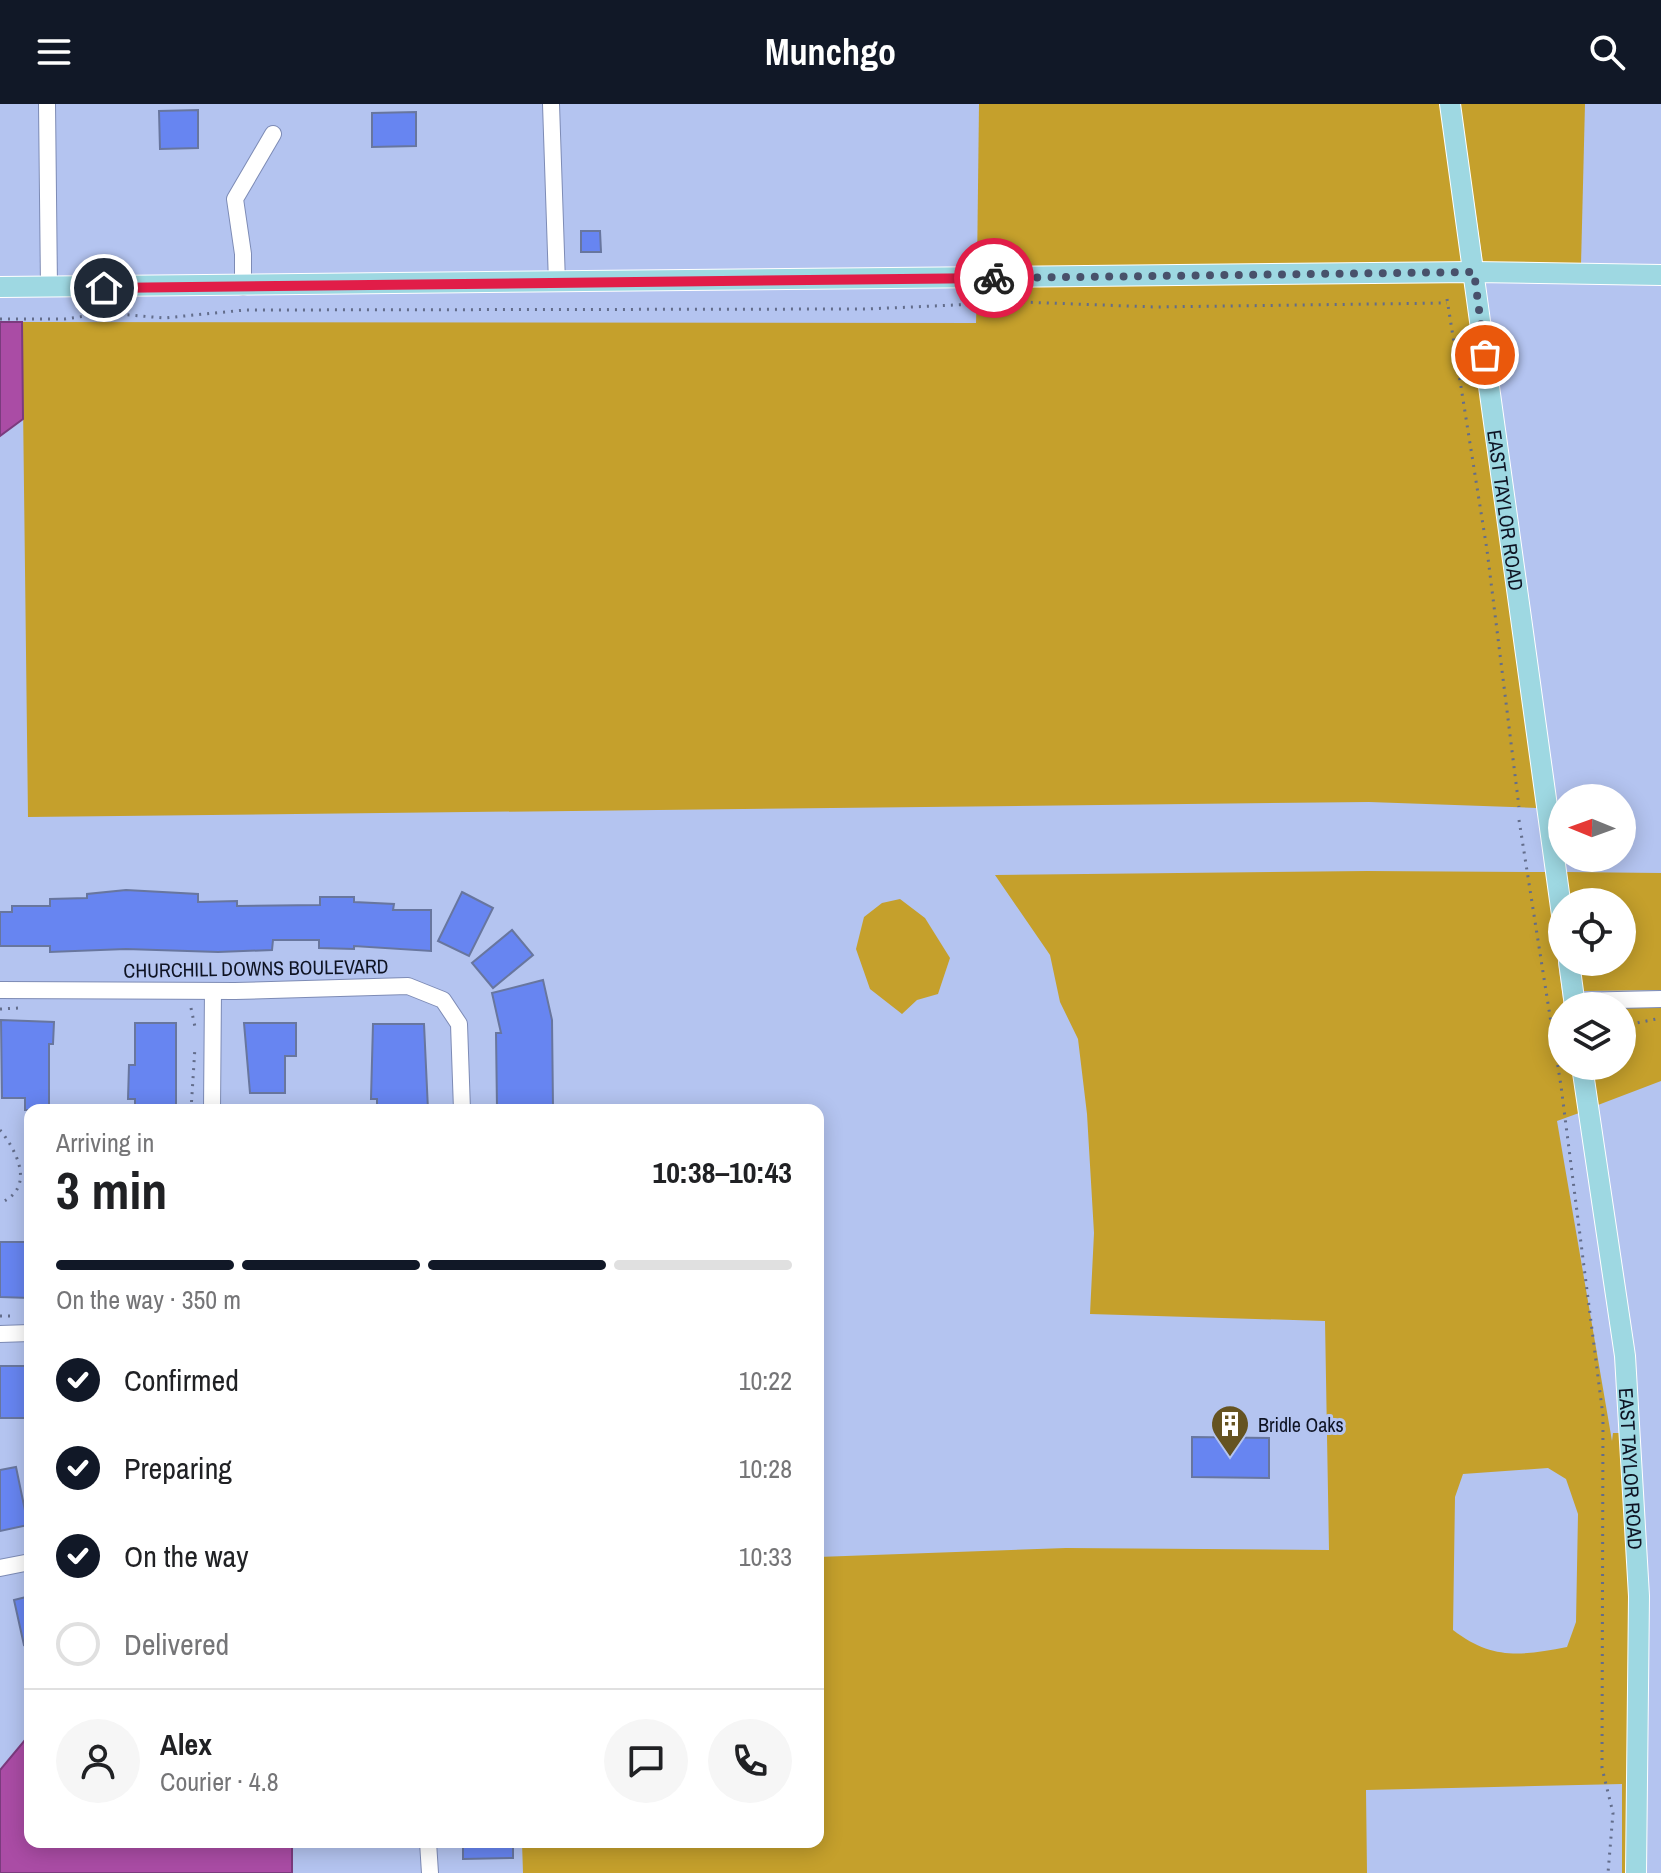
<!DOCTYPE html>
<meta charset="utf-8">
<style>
:root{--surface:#fff;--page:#f6f6f6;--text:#202124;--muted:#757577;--line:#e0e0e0;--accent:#111827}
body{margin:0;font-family:"Archivo Narrow",sans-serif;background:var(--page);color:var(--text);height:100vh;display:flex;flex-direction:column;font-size:30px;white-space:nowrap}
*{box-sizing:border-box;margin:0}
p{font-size:26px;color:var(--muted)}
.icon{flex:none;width:44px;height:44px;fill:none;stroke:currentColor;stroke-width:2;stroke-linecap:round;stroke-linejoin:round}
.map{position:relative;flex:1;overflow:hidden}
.sheet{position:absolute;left:24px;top:1000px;width:800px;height:744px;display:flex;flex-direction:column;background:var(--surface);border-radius:16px;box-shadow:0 4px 20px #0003}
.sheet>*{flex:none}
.needle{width:52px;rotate:271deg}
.fabs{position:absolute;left:1548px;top:680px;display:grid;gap:16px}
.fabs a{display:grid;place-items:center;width:88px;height:88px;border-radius:50%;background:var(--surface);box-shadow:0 4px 20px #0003;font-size:40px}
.pin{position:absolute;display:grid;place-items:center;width:68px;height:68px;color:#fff;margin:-34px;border:4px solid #fff;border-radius:50%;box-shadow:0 2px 8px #0007}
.courier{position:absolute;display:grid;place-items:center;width:80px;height:80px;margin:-40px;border:6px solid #e11d48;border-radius:50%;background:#fff;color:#222;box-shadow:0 2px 10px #0007}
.overview em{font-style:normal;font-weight:700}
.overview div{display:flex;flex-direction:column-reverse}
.overview{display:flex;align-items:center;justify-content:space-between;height:136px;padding:0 32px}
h1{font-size:52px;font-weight:700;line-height:60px}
.bar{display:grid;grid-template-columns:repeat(4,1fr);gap:12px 8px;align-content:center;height:96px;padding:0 32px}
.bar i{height:10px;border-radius:6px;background:var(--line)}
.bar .active{background:var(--accent)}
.bar p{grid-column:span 4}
.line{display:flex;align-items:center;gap:20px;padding:0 32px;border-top:2px solid var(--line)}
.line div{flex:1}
.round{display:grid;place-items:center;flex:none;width:84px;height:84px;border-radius:42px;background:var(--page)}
ol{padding:0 32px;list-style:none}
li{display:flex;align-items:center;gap:24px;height:88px}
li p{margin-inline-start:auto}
li .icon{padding:8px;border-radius:50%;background:var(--accent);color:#fff;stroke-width:4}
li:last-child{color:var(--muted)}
li i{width:44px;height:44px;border:4px solid var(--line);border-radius:50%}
header{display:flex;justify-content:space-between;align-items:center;height:104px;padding:0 32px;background:var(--accent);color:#fff;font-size:36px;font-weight:700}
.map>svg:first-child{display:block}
</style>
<header><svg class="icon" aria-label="menu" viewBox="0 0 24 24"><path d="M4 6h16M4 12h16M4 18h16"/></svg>Munchgo<svg class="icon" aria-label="search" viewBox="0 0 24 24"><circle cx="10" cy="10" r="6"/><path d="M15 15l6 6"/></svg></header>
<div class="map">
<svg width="1661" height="1769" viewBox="0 0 1661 1769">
<rect width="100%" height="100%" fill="#b4c4f0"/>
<!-- green -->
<g fill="#c5a02c" fill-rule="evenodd">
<polygon points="979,0 1441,0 1463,160 977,166"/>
<polygon points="1460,0 1585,0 1581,161 1483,160"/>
<polygon points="1465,177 1537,704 1369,698 28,713 22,218 976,219 977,183"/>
<path d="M1367 767 1546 768 1564 902 1562 962H1573L1579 1009 1557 1017 1612 1337 1613 1329H1620L1629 1492 1626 1769H1622V1680L1366 1686 1367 1769H523L522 1738H818V1453L1066 1444 1329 1446 1325 1217 1090 1210 1094 1129 1087 1010 1078 935 1060 898 1050 851 995 771ZM1548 1364 1566 1375 1578 1410 1576 1518 1567 1543C1521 1552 1492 1556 1453 1526L1455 1393 1463 1370Z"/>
<polygon points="1566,768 1661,769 1661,886 1583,887 1579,858 1622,858 1622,798 1570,798"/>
<polygon points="900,795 925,814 950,854 938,890 917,896 902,910 870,885 856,845 864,813 882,799"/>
<polygon points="1622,903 1661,904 1661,977 1598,1001 1593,962 1622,962"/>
</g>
<!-- water -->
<g fill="#aa4ca5" stroke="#7b3b7e" stroke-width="2">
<polygon points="0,218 22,218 23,315 0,332"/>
<polygon points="30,1630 30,1738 292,1738 292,1769 0,1769 0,1666"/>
</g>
<!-- building -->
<g fill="#6785f1" stroke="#68769e" stroke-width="2">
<polygon points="198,6 198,44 160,45 159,7"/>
<polygon points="416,8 416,42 372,43 372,9"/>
<polygon points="581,127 600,127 601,148 581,148"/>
<polygon points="126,786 198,790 198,798 237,797 237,802 320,801 320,793 354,793 354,798 394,800 393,806 431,806 431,847 354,842 354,845 319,844 319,836 273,836 272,846 218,848 126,845 50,848 50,842 0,842 0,808 12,808 12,802 50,802 50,795 87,794 87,790"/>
<polygon points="462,788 493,804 469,852 438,837"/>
<polygon points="512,826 533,851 493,884 472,859"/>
<polygon points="543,876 552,916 553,1003 497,1004 496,929 501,929 492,889"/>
<polygon points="1,916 54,918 53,940 49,940 49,1006 25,1006 25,994 2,994"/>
<polygon points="135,919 176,919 176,1006 135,1006 135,995 128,995 129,961 135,961"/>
<polygon points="244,919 296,919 296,952 285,952 285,989 250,989"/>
<polygon points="373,920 424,920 428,1006 377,1006 377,995 371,995"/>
<polygon points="0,1138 30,1138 30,1194 0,1193"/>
<rect x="0" y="1262" width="30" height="52"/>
<polygon points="1192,1333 1269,1334 1269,1374 1192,1373"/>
<polygon points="16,1363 28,1421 0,1427 0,1366"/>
<polygon points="30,1492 30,1540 24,1541 14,1496"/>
<polygon points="463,1738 513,1738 513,1754 463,1755"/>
</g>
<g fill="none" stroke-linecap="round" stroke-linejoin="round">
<defs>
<g id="minor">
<polyline points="47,0 49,184"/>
<polyline points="551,0 557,179"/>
<polyline points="243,183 243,150 235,95 273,30"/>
<polyline points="0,886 235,887 408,882 443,896 459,920 462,1006"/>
<polyline points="1574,897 1661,895"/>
<polyline points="212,1006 213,887"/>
<polyline points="0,1230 30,1229"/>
<polyline points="0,1464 30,1458"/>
<polyline points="428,1738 430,1769"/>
</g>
<g id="major">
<path id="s1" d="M1450 0 1562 811"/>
<polyline points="0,183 1474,168 1661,171"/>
<polyline points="1569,858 1575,902"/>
<path id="s2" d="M1582 962 1625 1252 1639 1492 1636 1769"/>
</g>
</defs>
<!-- minor casing -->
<use href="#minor" stroke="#7d8bb5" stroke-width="18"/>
<!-- major casing -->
<use href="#major" stroke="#fff" stroke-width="22"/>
<!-- path -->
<g stroke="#636d8b" stroke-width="3" stroke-dasharray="2 6" stroke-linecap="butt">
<polyline points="1447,195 1487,446 1519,703"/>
<polyline points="0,215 65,215 107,209 164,214 245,206 867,205 1022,198 1155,203 1447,199"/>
<polyline points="1519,716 1561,982 1603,1312 1602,1664 1613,1709 1608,1769"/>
<polyline points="191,904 195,923"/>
<polyline points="0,905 20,904"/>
<polyline points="1622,922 1661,914"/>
<polyline points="191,1006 195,943"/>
<path d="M0 1026C17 1047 36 1084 0 1099"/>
<polyline points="0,1212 10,1212"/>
</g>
<!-- minor -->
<use href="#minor" stroke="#fff" stroke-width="16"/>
<!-- major -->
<use href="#major" stroke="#9ed8e2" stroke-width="20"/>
</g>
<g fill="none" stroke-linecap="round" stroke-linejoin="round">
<!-- done -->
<polyline stroke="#48516b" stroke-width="8" stroke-dasharray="0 14.4" points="994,174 1474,168 1485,251"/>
<!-- route -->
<polyline stroke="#e11d48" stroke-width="10" points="104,184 994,174"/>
</g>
<!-- icons -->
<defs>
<symbol id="building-pin" viewBox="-11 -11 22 30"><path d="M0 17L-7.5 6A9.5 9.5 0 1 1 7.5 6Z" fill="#655321" stroke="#b4c4f0"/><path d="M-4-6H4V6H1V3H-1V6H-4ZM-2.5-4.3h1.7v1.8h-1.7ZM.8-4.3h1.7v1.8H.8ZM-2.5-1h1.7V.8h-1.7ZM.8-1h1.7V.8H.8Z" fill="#fff"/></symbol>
</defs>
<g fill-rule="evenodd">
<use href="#building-pin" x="1208" y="1298" width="44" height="60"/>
</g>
<g text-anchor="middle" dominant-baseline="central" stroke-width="6" stroke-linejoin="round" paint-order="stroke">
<!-- street labels -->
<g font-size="20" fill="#0e1323" stroke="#b4c4f0">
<text stroke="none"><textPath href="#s1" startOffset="410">EAST TAYLOR ROAD</textPath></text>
<text transform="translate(256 864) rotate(-1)">CHURCHILL DOWNS BOULEVARD</text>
<text stroke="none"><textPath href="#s2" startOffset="406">EAST TAYLOR ROAD</textPath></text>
</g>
<!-- poi labels -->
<g font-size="20" fill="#0e1323" stroke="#b4c4f0" text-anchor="start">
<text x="1258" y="1320">Bridle Oaks</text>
</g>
</g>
</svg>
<div class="fabs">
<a><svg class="needle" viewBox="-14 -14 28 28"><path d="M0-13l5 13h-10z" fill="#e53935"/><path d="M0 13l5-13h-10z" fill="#757577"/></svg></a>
<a><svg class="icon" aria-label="locate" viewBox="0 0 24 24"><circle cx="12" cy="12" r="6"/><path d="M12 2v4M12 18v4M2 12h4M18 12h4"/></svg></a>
<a><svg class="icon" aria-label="layers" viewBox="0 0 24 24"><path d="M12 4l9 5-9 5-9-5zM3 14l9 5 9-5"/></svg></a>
</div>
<div class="pin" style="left:1485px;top:251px;background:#ea580c"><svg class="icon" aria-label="bag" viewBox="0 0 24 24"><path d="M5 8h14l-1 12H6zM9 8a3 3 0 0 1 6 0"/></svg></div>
<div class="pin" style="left:104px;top:184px;background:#1f2937"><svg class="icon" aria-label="home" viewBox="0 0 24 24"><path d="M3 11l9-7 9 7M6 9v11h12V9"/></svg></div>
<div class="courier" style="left:994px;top:174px"><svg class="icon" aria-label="bike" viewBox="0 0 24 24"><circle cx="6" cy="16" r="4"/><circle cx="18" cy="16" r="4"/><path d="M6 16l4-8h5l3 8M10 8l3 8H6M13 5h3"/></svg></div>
<section class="sheet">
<div class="overview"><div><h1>3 min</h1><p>Arriving in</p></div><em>10:38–10:43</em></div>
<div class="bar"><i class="active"></i><i class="active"></i><i class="active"></i><i></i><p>On the way · 350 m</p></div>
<ol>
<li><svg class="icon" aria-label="check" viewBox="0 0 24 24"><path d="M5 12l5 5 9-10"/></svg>Confirmed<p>10:22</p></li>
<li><svg class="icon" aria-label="check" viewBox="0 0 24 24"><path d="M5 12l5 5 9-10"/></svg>Preparing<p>10:28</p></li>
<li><svg class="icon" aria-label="check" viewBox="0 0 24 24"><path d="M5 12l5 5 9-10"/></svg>On the way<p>10:33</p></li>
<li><i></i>Delivered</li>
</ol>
<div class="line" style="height:144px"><a class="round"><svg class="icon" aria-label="person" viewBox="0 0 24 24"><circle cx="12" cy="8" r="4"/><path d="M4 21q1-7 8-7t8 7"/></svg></a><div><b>Alex</b><p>Courier · 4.8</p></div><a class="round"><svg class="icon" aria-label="chat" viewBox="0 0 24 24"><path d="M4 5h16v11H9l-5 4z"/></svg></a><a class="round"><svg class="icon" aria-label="phone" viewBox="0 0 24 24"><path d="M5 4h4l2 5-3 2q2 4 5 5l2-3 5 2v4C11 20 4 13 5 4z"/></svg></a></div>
</section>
</div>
